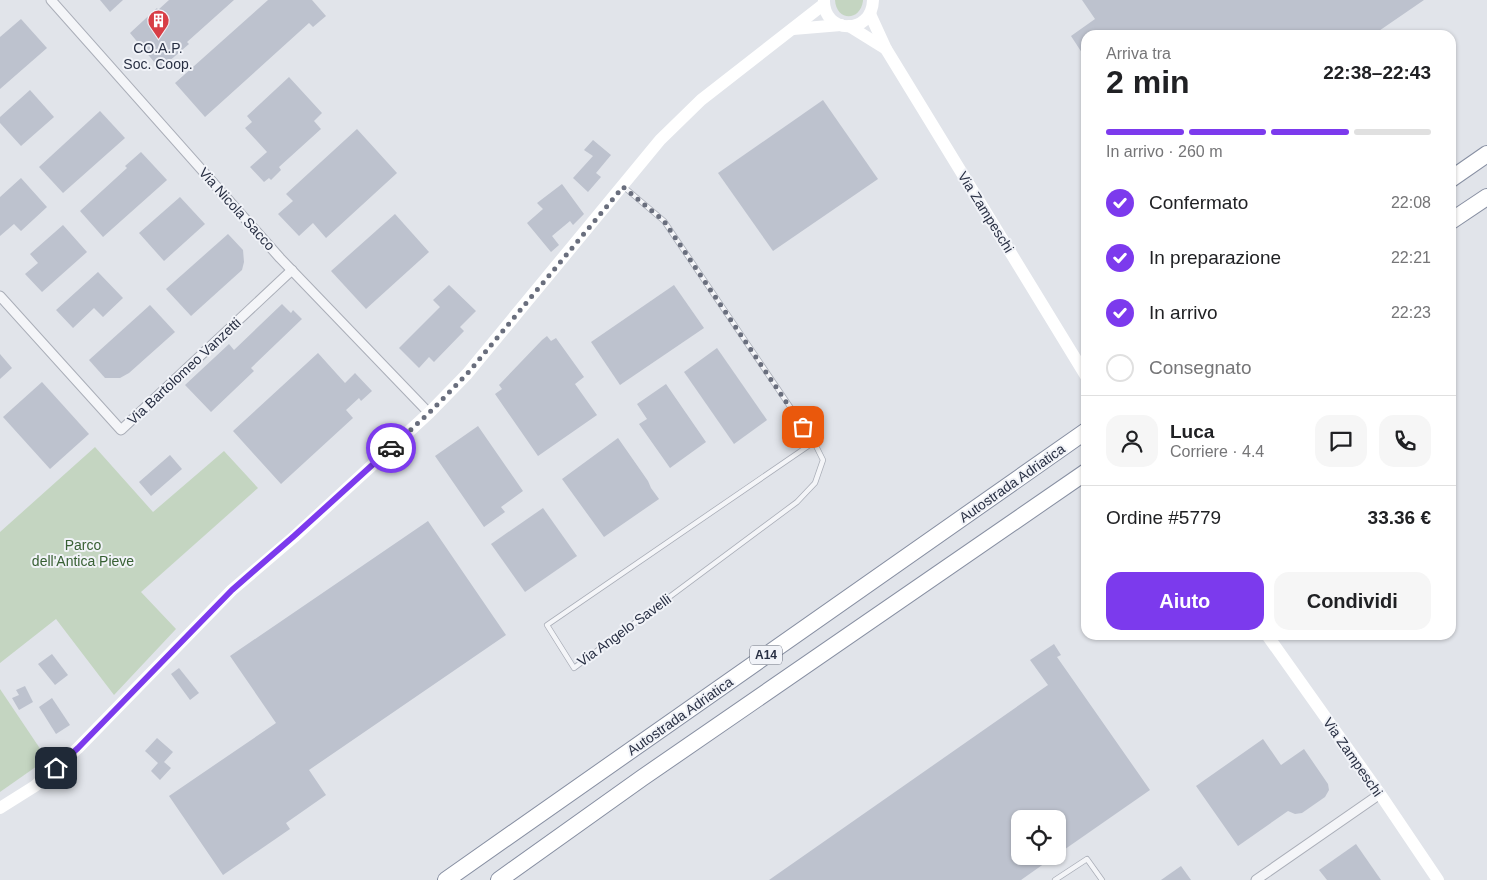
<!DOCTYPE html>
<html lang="it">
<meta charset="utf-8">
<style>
:root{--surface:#fff;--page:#f6f6f6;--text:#202124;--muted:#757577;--line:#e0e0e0;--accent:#7c3aed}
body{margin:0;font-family:Helvetica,sans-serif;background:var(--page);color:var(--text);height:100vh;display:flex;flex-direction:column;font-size:19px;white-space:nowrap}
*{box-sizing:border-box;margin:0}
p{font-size:16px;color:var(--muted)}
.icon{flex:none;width:28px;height:28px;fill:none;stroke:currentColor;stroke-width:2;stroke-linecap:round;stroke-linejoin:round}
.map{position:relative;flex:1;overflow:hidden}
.side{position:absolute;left:1081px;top:30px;width:375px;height:610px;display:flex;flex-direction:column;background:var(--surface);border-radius:15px;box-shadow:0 1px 4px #0004}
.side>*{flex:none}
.fabs{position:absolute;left:1011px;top:810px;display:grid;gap:10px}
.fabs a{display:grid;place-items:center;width:55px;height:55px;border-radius:10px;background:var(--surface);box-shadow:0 1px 4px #0004;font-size:25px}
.pin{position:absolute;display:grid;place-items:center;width:42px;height:42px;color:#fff;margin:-21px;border-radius:10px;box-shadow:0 2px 8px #0006}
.courier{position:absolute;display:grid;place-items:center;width:50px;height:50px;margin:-25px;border:4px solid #7c3aed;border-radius:50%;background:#fff;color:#222;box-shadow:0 1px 6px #0007}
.headline em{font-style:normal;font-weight:800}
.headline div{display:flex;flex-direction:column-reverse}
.headline{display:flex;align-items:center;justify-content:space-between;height:85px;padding:0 25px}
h1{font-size:32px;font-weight:800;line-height:38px}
.bar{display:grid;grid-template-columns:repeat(4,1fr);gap:8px 5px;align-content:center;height:60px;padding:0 25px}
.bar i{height:6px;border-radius:4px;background:var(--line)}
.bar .on{background:var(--accent)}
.bar p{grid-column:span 4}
.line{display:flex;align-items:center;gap:12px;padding:0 25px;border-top:1px solid var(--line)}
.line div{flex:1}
.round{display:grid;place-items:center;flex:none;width:52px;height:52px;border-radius:15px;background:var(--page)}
ol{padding:0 25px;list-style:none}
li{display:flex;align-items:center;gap:15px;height:55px}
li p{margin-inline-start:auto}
li .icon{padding:5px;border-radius:50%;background:var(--accent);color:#fff;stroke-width:4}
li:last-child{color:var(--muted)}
li i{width:28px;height:28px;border:2px solid var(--line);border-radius:50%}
.button{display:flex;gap:10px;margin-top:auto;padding:10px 25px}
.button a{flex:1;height:58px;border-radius:15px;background:var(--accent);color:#fff;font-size:20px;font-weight:800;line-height:58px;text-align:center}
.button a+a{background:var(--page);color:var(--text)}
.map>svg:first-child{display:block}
</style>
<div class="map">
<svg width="1487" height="880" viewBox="0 0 1487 880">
<rect width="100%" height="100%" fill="#e1e4ea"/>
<!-- green -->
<g fill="#c4d5c1">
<path d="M835 0H863V1C860 22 836 21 835 0Z"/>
<polygon points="95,447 153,512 224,451 258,488 141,592 176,629 114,695 56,619 0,663 0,532"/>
<polygon points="0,689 47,759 0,792"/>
</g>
<!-- building -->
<g fill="#bdc2ce">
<polygon points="100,0 123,0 110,12"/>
<polygon points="169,0 234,0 187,42 189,44 160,69 130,33 157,8 158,10"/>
<polygon points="268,0 312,0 326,16 313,27 309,23 205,117 175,83"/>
<polygon points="1082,0 1424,0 1373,35 1086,35 1086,59 1071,36 1095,19"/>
<polygon points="21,19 47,48 0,89 0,37"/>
<polygon points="289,77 322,113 314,121 321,129 279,167 281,170 271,180 269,178 264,182 250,167 267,152 245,128 252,122 247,116"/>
<polygon points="30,90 54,117 21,146 0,123 0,117"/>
<polygon points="823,100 878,179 773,251 718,173"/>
<polygon points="100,111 125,138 63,193 39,167"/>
<polygon points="357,129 397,173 326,238 313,223 299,236 278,214 293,201 286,194"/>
<polygon points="593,140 611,155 596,173 601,177 588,192 573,178 593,156 584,150"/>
<polygon points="141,152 167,180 103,237 80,211 127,168 125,166"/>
<polygon points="21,178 47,207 21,231 14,224 0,236 0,197"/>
<polygon points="562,184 584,214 573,225 570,221 552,236 559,245 551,252 527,223 543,209 537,203"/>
<polygon points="180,197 205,224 164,261 139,233"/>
<polygon points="395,214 429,252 366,309 331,271"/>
<polygon points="63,225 87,252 42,292 25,274 38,263 30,254"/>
<polygon points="228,234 243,250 244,262 242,270 191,316 166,289"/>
<polygon points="98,272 123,298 103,317 94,308 73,328 56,310"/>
<polygon points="449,285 476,311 460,327 464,331 434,362 429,357 419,368 399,348 440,307 433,300"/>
<polygon points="674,285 704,328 620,385 591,342"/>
<polygon points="282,304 291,313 293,310 302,319 251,368 254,371 211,412 185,385 229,344 234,350"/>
<polygon points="150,305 175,332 129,373 120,378 105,378 89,360"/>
<polygon points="547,336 551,341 556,338 584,377 575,384 597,415 538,456 495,394 502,389 499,385 542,340"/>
<polygon points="717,348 767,420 734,444 684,372"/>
<polygon points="318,353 345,383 355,373 372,391 361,401 359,398 346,410 353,418 281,484 233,431"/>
<polygon points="0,354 12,368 0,379"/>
<polygon points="42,382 89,434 50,469 3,417"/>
<polygon points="666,384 706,442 670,468 639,424 647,419 637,404"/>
<polygon points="478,426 523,491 501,507 505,512 484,527 435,456"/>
<polygon points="618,438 648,481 651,488 659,499 604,537 562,479"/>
<polygon points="170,455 182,469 151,496 139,482"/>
<polygon points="543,508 577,556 525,592 491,544"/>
<polygon points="428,521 506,635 309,770 326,795 286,823 290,829 223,875 169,796 276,723 230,656"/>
<polygon points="1054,644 1061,655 1057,657 1150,790 1058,854 1058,819 1020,819 1020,856 1055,856 1021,880 769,880 1048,685 1030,660"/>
<polygon points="52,654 68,675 55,685 38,664"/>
<polygon points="179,668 199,693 190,700 171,674"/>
<polygon points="25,686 33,702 19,710 12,698 19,695 16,690"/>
<polygon points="52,698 70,725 56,734 39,707"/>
<polygon points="157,738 173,752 164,762 171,768 160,780 151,771 158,763 145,751"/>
<polygon points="1263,739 1281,765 1304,749 1328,784 1329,790 1325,797 1302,813 1295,814 1288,811 1238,846 1196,786"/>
<polygon points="1356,844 1381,880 1327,880 1319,870"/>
<polygon points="1181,866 1191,880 1161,880"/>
</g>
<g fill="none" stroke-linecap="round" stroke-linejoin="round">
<defs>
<g id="lane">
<polyline points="624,187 664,221 814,442 547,625 574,668 797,502 815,483 823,460 814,442"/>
<polyline points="1055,880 1087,859 1102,880"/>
</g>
<g id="street">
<polyline points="51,0 280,258 429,413"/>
<polyline points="0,296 121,430 292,270"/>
<polyline points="1256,880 1380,794"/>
</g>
<g id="highway">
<polyline points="1451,179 1487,154"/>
<polyline points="1451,221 1487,197"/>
<polyline points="446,880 1086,431"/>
<polyline points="499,880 642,778 1086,472"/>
</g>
</defs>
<!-- lane casing -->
<use href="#lane" stroke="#aaaeb8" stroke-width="6"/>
<!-- street casing -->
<use href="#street" stroke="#aaaeb8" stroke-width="11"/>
<!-- highway casing -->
<use href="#highway" stroke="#878fa2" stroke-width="18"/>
<!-- lane -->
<use href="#lane" stroke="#f4f5f8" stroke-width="4.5"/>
<!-- street -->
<use href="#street" stroke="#f4f5f8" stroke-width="9"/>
<!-- secondary -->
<g stroke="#fff" stroke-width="12">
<path d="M824 0C823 34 872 36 873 0"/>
<polyline points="870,14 886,49 1086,376"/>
<polyline points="849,26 886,49"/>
<polyline points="793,29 841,25"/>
<polyline points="1267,635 1380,794 1438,880"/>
<polyline points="0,808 35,786 78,748 232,590 294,537 429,413 467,374 660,140 701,100 824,4"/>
</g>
<!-- highway -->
<use href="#highway" stroke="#fff" stroke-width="16"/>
</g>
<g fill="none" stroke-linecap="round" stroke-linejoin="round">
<!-- done -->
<polyline stroke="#696e7d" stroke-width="5" stroke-dasharray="0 9" points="391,448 429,413 467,374 623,187 664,221 803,427"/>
<!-- route -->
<polyline stroke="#7c3aed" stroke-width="6" points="56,768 78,748 232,590 294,536 391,448"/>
</g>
<!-- icons -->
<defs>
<symbol id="building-pin" viewBox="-11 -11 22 30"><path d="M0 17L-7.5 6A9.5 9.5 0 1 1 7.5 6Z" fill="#d83e46" stroke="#f1f3f8"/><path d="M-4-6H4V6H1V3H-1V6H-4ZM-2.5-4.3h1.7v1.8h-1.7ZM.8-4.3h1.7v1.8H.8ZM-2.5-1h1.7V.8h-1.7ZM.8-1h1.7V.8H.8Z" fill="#fff"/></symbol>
</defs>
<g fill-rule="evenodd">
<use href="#building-pin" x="146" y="8" width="25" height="34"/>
</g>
<g text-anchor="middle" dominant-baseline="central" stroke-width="4" stroke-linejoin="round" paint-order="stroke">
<!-- shield labels -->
<rect fill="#f1f3f8" stroke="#646a79" stroke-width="1" x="750" y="645.5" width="32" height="19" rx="4"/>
<g font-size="12" font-weight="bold" fill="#282f43">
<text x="766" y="655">A14</text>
</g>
<!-- poi labels -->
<g font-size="14" fill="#282f43" stroke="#f1f3f8">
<text x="158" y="48">CO.A.P.<tspan x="158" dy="16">Soc. Coop.</tspan></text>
</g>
<!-- street labels -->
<g font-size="14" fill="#282f43" stroke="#f1f3f8">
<text transform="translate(237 209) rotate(48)">Via Nicola Sacco</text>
<text transform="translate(986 212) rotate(58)">Via Zampeschi</text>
<text transform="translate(184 371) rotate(-43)">Via Bartolomeo Vanzetti</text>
<text transform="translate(1012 483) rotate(-35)">Autostrada Adriatica</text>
<text transform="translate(624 630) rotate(-36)">Via Angelo Savelli</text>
<text transform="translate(680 716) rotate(-35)">Autostrada Adriatica</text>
<text transform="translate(1353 757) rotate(55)">Via Zampeschi</text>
</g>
<!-- park labels -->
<g font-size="14" fill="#386034" stroke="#f1f3f8">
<text x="83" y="545">Parco<tspan x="83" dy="16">dell'Antica Pieve</tspan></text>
</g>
</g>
</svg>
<div class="fabs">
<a><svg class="icon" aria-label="locate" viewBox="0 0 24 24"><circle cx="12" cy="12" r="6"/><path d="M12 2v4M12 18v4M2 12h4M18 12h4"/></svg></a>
</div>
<div class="pin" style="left:803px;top:427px;background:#ea580c"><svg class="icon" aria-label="bag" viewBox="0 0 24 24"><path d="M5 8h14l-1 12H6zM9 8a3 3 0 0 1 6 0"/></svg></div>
<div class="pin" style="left:56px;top:768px;background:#1f2937"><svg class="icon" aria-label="home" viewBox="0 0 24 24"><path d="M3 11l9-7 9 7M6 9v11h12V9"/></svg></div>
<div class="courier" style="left:391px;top:448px"><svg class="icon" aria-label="car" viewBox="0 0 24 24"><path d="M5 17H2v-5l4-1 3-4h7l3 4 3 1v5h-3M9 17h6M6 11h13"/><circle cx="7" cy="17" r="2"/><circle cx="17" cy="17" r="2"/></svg></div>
<section class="side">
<div class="headline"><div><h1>2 min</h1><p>Arriva tra</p></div><em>22:38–22:43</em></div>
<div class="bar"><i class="on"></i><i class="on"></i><i class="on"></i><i></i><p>In arrivo · 260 m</p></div>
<ol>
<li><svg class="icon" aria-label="check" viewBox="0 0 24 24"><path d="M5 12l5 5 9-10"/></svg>Confermato<p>22:08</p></li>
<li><svg class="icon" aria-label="check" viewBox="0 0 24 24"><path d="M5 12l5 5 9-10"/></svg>In preparazione<p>22:21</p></li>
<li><svg class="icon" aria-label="check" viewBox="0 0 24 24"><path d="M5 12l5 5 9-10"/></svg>In arrivo<p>22:23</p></li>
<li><i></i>Consegnato</li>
</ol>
<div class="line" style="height:90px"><a class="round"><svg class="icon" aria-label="person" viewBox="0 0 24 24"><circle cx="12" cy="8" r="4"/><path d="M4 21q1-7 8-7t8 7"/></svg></a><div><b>Luca</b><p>Corriere · 4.4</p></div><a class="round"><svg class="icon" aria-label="chat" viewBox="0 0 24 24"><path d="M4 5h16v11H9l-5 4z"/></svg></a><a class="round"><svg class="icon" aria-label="phone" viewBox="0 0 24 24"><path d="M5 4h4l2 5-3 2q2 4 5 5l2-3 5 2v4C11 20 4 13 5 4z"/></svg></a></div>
<div class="line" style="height:65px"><div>Ordine #5779</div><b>33.36 €</b></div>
<div class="button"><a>Aiuto</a><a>Condividi</a></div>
</section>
</div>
